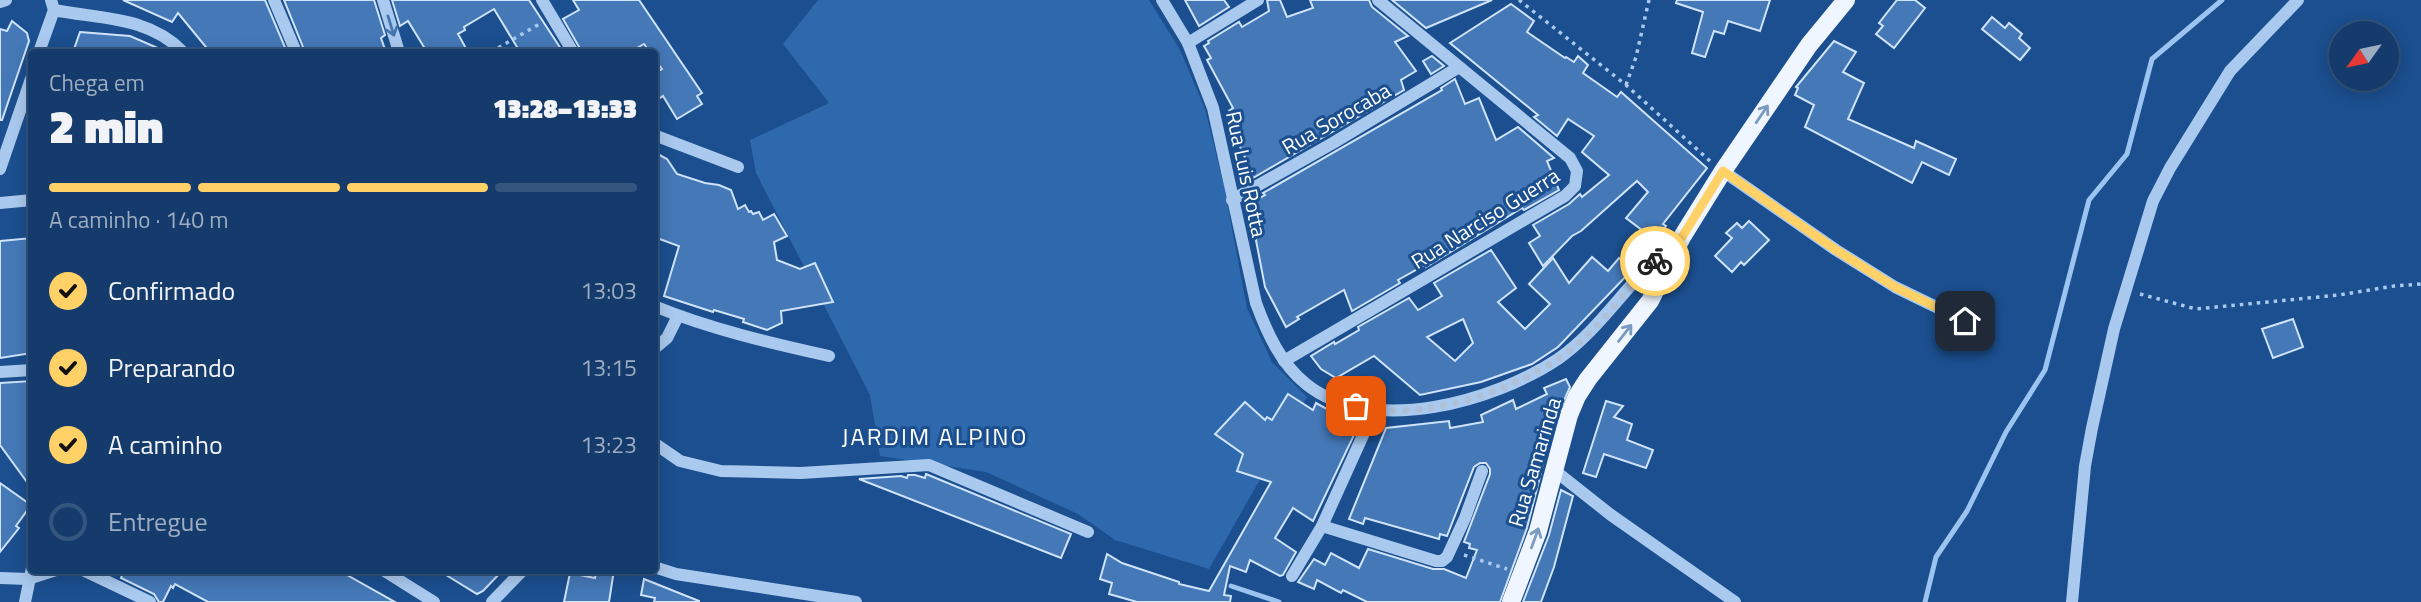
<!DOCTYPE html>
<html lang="pt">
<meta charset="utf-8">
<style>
:root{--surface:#143b6b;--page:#214673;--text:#f1f3f6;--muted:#9dadc1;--line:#33557e;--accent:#ffd166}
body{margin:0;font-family:"Titillium Web",sans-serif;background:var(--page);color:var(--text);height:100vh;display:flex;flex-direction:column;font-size:26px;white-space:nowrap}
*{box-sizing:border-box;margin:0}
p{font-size:23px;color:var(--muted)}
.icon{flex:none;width:38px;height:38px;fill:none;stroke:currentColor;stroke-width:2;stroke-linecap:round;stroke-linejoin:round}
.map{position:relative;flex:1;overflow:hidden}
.side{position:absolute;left:28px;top:49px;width:630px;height:525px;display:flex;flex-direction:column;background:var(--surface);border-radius:7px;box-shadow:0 4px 18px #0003,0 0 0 2px var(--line)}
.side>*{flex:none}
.needle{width:46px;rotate:237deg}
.fabs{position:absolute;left:2329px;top:21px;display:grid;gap:14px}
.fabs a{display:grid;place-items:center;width:70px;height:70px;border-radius:50%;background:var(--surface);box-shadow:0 4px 18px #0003,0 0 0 2px var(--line);font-size:35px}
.pin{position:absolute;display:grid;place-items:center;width:60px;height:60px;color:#fff;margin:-30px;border-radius:14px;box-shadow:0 4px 10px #0006}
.courier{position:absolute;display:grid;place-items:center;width:70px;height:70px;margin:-35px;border:5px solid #ffd166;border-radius:50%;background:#fff;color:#222;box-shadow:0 2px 9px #0007}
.overview em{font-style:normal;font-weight:800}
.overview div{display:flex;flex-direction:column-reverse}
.overview{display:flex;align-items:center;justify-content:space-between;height:119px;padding:0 21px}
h1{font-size:46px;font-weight:800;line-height:52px}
.bar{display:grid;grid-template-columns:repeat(4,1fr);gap:10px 7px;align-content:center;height:84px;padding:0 21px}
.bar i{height:9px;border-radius:5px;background:var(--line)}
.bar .on{background:var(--accent)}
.bar p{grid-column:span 4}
ol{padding:0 21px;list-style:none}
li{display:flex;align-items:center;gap:21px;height:77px}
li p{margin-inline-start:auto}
li .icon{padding:7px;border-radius:50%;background:var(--accent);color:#111;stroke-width:4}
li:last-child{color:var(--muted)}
li i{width:38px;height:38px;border:4px solid var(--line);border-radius:50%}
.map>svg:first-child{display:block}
</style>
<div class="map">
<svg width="2421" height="602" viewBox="0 0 2421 602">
<rect width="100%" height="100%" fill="#1b4f8f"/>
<!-- green -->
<polygon fill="#2e69ad" points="818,0 1149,0 1180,50 1205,109 1224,186 1247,308 1272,362 1307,397 1209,569 1115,540 1078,514 986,472 880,456 870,395 756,173 750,140 829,103 783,44"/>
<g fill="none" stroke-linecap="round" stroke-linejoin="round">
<!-- stream -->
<g stroke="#9cc4f0" stroke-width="5">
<polyline points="1231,586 1279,602"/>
<polyline points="1925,602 1936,557 1967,511 2006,432 2045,370 2089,200 2127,154 2152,59 2222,0"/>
</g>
</g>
<!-- building -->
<g fill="#4478b7" stroke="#cfe3fa" stroke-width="2" fill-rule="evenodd">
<polygon points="123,0 265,0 287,52 210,52 178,13 172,22"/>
<polygon points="284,0 374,0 385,35 381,38 386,52 305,52"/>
<polygon points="392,0 529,0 563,52 520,52 494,9 464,27 465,30 458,34 468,52 427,52 408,21 400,26"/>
<polygon points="573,0 639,0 702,93 697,96 702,104 677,119 663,96 654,102 654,74 662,69 654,59 654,52 650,52 644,44 630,52 582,52 563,19 579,10"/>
<polygon points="1185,0 1224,0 1229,7 1199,26"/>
<polygon points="1267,0 1280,0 1287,17 1313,8 1310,0 1369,0 1372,7 1408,36 1395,42 1416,71 1401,80 1404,90 1253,178 1244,166 1248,164 1236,138 1229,111 1233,108 1207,60 1211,58 1204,46 1209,43 1208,41 1239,22 1242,27 1269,11"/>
<polygon points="1392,0 1492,0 1426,28"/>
<polygon points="1677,0 1770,0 1760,31 1728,21 1724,34 1714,31 1705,57 1692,53 1703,12 1676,3"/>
<polygon points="1897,0 1915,0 1925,8 1894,48 1876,34 1883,26 1879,23"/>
<polygon points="1511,4 1534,21 1527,32 1565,58 1566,57 1574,62 1578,56 1588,65 1583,73 1617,97 1621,92 1707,168 1663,224 1666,226 1655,240 1626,218 1648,192 1637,181 1581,231 1572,236 1543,266 1529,243 1540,236 1533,225 1569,204 1580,194 1582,197 1609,175 1582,152 1594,136 1568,119 1557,136 1534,117 1538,115 1450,43"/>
<polygon points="1992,17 2005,28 2009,23 2022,34 2019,38 2030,48 2020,60 1982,29"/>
<polygon points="12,21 27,33 29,41 2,120 0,120 0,29 7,31"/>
<polygon points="80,32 130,36 167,52 73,52"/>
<polygon points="1834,41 1856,52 1843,72 1864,83 1848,119 1914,148 1916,141 1956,159 1949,175 1922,162 1912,183 1805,127 1814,105 1795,95 1798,88 1796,87"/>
<polygon points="1432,56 1444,66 1431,74 1423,61"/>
<polygon points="1455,79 1465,104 1479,98 1496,140 1518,127 1554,158 1547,161 1559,190 1524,210 1522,208 1426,267 1425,265 1398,280 1400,283 1352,311 1344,290 1297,317 1299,319 1286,327 1265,287 1249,204 1265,195 1263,193 1442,90 1441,88"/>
<polygon points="654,152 667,159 677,174 705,183 719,185 731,190 738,209 745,205 749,212 751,211 753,214 759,212 763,220 774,214 787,236 774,242 777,260 800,269 815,263 833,302 781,311 782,323 767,330 743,322 744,319 714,310 713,312 664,296 679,246 654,237"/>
<polygon points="1749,221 1769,240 1744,265 1741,262 1732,272 1715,256 1732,238 1726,233 1737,223 1742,228"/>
<polygon points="32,238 32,300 28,300 29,306 27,307 32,353 0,358 0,241"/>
<path d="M1491 250 1516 288 1498 302 1525 329 1550 304 1529 284 1553 258 1569 283 1592 257 1608 271 1619 258 1632 270 1558 347 1532 364 1481 382 1420 395 1374 356 1336 378 1321 369 1311 356 1334 342 1335 344 1359 330 1358 327 1409 298 1418 310 1442 296 1434 283ZM1463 319 1473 343 1455 361 1427 337Z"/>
<polygon points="2293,319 2303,347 2273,358 2262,329"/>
<polygon points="1566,379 1570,387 1556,419 1549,423 1552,429 1527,528 1500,602 1367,602 1343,590 1341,593 1317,580 1314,589 1298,582 1314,559 1325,565 1331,553 1359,568 1368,549 1433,569 1444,569 1466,578 1477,550 1469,548 1470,544 1464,542 1490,474 1490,469 1486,463 1480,463 1474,467 1447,536 1440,534 1439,539 1365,518 1363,524 1349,519 1386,428 1449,421 1450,428 1483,422 1481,415 1513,400 1516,409 1547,394 1544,388"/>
<polygon points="32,381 32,489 0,445 0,383"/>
<polygon points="1288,394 1313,410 1316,403 1336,414 1340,435 1355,433 1313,521 1293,508 1275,538 1296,552 1283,575 1280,576 1250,560 1246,572 1230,566 1224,595 1231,596 1230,602 1137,602 1109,594 1112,583 1100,579 1107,554 1122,563 1179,582 1179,584 1209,591 1271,482 1237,471 1243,454 1215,434 1245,402 1265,420 1267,417 1272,420"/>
<polygon points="1606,401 1623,406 1614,417 1632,424 1627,440 1653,450 1646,468 1604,454 1596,477 1583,473"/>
<polygon points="926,474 1071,534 1061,558 859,479 901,476 907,478 908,475 915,475 925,478"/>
<polygon points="0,483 31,505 16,526 19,528 0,552"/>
<polygon points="1561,490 1573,496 1554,567 1541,602 1523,602 1549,535"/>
<polygon points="124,570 338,570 395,602 208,602 175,584 173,588 171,586 163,602 159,602 154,594 121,578"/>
<polygon points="438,570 503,570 483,591 477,594"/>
<polygon points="596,570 614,570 609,602 564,602 570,573 595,578"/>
<polygon points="644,579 699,601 699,602 654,602 655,598 641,595"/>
</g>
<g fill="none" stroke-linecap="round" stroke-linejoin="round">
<!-- path -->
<g stroke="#a9c9ee" stroke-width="3.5" stroke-dasharray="3.5 5" stroke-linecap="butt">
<polyline points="1519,0 1626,85 1710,161"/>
<polyline points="491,52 541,23"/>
<polyline points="1626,85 1636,57 1649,0"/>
<polyline points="2140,294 2196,309 2339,295 2394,286 2421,284"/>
<polyline points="1464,555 1507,569"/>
</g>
<!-- minor -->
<g stroke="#a9c9ee" stroke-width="12">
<path d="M51 0 54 10C99 19 149 16 183 52"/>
<polyline points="274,0 296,52"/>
<polyline points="383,0 399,52"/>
<polyline points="542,0 573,52"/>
<path d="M1162 0 1188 43 1213 108 1256 303C1267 333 1281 364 1306 384 1372 437 1495 401 1558 359 1588 338 1609 310 1633 283 1646 268 1661 256 1676 243"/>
<polyline points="0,2 6,0"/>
<polyline points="1188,43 1258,0"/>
<polyline points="39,52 54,10"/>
<polyline points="654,135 738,167"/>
<polyline points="0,169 32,76"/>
<polyline points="1723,171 1836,250 1895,287 1965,321"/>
<polyline points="1232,200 1333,143 1459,67"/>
<polyline points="0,203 32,200"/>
<path d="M654 306C710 329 770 343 829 356"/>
<polyline points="654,349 667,338 678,316"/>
<polyline points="1284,361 1565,196 1575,186 1577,171 1570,158 1378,0"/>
<polyline points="0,372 32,370"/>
<polyline points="654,443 680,461 721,471 801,473 929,465 1088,532"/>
<polyline points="1554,470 1611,515 1735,602"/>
<polyline points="1322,526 1436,561 1442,561 1447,557 1465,518 1482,471"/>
<polyline points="654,567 676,574 856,602"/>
<polyline points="83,570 150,602"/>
<polyline points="383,570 434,602"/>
<polyline points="1292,576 1322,526 1374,411"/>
<polyline points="0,578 28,579 56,570"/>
<polyline points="25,602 32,568"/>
<polyline points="492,602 523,570"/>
<polyline points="2072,602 2085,466 2092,428 2114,329 2153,201 2170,168 2230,71 2298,0"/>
</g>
<!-- major -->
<polyline stroke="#f0f6ff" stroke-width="18" points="1511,602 1538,531 1569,415 1577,396 1588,379 1650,301 1682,237 1723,171 1809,45 1846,0"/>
</g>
<!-- one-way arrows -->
<defs><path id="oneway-shaft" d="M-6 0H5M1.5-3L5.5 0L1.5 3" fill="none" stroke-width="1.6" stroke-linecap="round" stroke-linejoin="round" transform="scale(1.75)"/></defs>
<use stroke="#4674ac" href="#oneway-shaft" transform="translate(391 26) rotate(73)"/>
<g stroke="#7b9ac1">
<use href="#oneway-shaft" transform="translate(1762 114) rotate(-56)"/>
<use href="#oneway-shaft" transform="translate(1625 333) rotate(-52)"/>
<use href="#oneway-shaft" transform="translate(1535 538) rotate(-70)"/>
</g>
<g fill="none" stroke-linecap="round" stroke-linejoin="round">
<!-- done -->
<path stroke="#afc1d8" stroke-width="7" stroke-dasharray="0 12.6" d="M1356 406C1427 424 1534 386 1586 337 1611 313 1630 285 1655 261"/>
<!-- route -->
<polyline stroke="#ffd166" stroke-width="9" points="1655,261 1682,237 1723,171 1836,250 1895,287 1965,321"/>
</g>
<g text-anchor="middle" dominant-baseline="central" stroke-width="6" stroke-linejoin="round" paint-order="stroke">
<!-- street labels -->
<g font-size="21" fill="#fff" stroke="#1b4f8f">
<text transform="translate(1336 118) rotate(-30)">Rua Sorocaba</text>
<text transform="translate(1247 174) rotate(78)">Rua Luis Rotta</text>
<text transform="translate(1485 218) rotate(-32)">Rua Narciso Guerra</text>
<text transform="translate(1534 462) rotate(-73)">Rua Samarinda</text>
</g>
<!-- quarter labels -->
<g font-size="24" letter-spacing="2" fill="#fff" stroke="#1b4f8f">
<text x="935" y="436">JARDIM ALPINO</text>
</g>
</g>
</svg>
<div class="fabs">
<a><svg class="needle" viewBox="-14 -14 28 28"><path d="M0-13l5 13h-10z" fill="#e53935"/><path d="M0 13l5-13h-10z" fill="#9dadc1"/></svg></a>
</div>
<div class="pin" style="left:1356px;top:406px;background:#ea580c"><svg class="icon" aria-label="bag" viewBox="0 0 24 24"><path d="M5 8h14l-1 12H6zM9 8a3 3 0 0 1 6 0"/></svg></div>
<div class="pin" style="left:1965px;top:321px;background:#1f2937"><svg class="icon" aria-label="home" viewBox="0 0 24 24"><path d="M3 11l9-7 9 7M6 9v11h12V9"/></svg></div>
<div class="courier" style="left:1655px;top:261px"><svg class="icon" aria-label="bike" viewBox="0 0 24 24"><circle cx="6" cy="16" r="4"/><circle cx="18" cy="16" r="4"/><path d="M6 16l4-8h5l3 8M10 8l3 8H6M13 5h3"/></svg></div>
<section class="side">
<div class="overview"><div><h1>2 min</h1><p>Chega em</p></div><em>13:28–13:33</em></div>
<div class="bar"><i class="on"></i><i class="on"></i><i class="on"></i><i></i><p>A caminho · 140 m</p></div>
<ol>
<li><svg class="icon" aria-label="check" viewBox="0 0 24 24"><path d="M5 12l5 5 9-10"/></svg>Confirmado<p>13:03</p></li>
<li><svg class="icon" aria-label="check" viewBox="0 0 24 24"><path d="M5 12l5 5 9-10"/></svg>Preparando<p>13:15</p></li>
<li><svg class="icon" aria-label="check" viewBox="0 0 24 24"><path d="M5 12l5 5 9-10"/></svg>A caminho<p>13:23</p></li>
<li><i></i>Entregue</li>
</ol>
</section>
</div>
